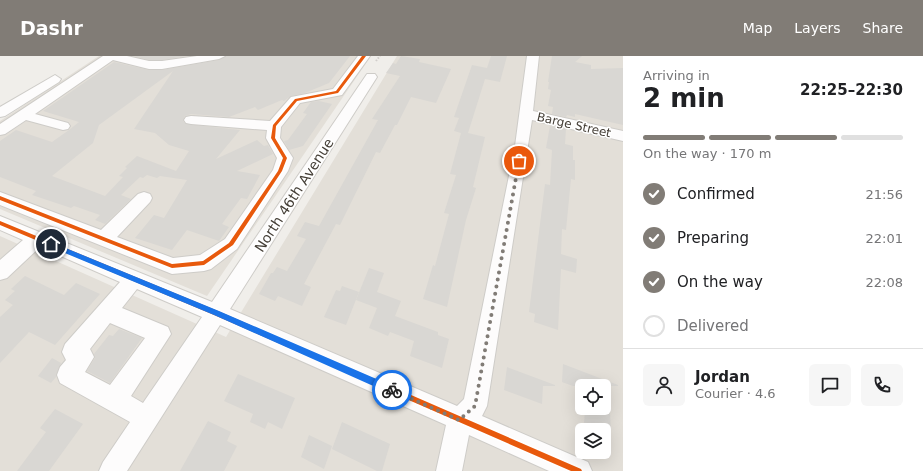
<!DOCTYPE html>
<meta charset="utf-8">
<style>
:root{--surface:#fff;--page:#f6f6f6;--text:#202124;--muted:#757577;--line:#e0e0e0;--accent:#817c76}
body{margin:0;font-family:"DejaVu Sans",sans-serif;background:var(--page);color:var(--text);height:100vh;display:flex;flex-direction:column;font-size:15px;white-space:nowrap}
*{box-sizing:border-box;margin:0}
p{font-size:13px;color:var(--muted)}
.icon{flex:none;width:22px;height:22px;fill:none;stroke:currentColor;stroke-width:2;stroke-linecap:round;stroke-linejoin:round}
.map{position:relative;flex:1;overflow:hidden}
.side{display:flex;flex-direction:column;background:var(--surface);width:300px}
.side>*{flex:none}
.buttons{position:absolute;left:575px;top:323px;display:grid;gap:8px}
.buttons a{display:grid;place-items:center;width:36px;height:36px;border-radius:6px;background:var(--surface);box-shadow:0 4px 16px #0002;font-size:20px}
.pin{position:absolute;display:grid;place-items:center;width:34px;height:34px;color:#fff;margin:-17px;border:2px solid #fff;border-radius:50%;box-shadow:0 1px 4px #0007}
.courier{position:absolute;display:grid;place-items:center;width:40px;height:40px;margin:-20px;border:3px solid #1a73e8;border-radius:50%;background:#fff;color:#222;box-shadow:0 1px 5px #0007}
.head em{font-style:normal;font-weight:600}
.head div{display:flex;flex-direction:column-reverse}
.head{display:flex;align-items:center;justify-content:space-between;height:68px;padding:0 20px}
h1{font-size:26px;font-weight:600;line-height:30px}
.bar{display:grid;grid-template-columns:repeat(4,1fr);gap:6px 4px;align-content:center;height:48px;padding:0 20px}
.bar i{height:5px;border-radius:3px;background:var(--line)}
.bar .on{background:var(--accent)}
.bar p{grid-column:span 4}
.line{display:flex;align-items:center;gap:10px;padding:0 20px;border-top:1px solid var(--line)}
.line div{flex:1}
.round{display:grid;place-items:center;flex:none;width:42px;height:42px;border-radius:6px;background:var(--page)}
ol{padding:0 20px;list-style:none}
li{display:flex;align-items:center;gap:12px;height:44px}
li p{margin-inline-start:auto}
li .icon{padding:4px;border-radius:50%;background:var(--accent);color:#fff;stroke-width:4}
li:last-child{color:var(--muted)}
li i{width:22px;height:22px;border:2px solid var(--line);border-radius:50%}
header{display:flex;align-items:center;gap:24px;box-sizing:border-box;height:56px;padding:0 20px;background:var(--accent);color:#fff}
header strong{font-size:19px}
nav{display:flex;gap:22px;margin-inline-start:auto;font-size:14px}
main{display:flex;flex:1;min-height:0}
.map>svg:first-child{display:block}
</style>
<header>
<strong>Dashr</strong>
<nav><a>Map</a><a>Layers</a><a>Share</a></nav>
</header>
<main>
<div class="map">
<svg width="623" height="415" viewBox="0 0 623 415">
<rect width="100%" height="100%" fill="#f0eeea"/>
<!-- residential -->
<g fill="#e3dfd8" fill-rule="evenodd">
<polygon points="99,0 371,0 207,240 0,153 0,65"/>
<path d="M397 0H623V415H0V180L226 281ZM582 330H604V352H582ZM582 374H604V396H582Z"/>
</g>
<!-- building -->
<g fill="#d9d7d3" fill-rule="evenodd">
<polygon points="134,0 186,0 162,4 149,4"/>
<path d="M226 0H350L329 27 305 37 291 40 284 45 282 44 258 54 255 51 229 61 191 58 185 60 183 65 186 68 240 74 216 103 257 84 264 90 268 89 273 98 237 115 260 119 247 143 241 142 222 168 229 171 219 185 187 174 172 194 135 182 154 159 164 162 187 124 160 120 157 122 147 119 143 122 140 121 121 139 131 143 105 168 95 164 100 159 74 150 71 152 32 139 36 135 0 121V85L16 74 52 86 69 74 79 66 43 55 114 6 149 14H162L219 4ZM173 15 134 73 155 77 169 89 189 95 176 115 137 100 125 111 127 112 119 120 123 121 105 140 52 120 93 87 99 69Z"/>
<polygon points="401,0 420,3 419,6 451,13 436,47 411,41 397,69 395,69 380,97 376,96 340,169 336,168 304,228 311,231 302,250 278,240 275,245 259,238 271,217 273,217 277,211 287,215 306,183 297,180 305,166 319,170 378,64 372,63 400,20 386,17 393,7 396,8"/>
<polygon points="491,0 507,0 500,26 485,23 468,77 485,81 473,131 476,132 466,164 447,251 423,243 433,209 435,210 449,158 444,157 456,119 450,118 461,77 454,75 459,62 454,61 472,9 487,12"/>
<polygon points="552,0 582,0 575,6 591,9 591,13 623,12 623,69 575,58 575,61 567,59 566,61 552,58 553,51 548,50 551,34 548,33 549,26 548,26"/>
<polygon points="319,45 332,48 303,90 289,94 284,85 288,84 307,58 303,57 311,46"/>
<polygon points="550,70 566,73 565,88 573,90 573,104 575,104 575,124 571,123 566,174 562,173 561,198 577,203 576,217 561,213 558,274 534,266 535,258 529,256 545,128 550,129 552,94 546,92"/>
<polygon points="369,212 384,217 377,236 401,245 395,260 438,276 438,279 449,283 442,312 410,300 414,285 390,276 388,280 369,272 377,252 356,244"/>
<polygon points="25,220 64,239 76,227 100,238 55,289 29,276 0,307 0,261 13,249 5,244 15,235 11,233"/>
<polygon points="342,230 359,236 346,269 324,261 336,234 340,235"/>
<polygon points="119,273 142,282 110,327 87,315 95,302 94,298 109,279 113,280"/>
<polygon points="52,302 61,307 56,321 51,327 38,320"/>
<polygon points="563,308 618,329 618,330 573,330 562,326"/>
<polygon points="507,311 555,329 555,330 543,330 542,348 504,334"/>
<polygon points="238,318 295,342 282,373 268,366 265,373 250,366 253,358 224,345"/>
<polygon points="585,352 601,352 610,356 611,378 604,376 604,374 584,368"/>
<polygon points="55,353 83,368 49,415 17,415 46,376 40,372"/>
<polygon points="208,365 231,376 227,385 237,390 224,415 180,415"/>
<polygon points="342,366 390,388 382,415 377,415 332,393"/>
<polygon points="309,379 332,390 324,413 301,401"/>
</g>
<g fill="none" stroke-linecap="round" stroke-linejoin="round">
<defs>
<g id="minor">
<polygon points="103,0 127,0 149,5 162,5 197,0 225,0 219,3 162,13 149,13 113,4 35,58 68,67 70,70 68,73 63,74 26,64 5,78 0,79 0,68"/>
<polygon points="358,0 370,0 342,39 300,47 281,71 280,82 293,102 288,115 237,193 211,213 204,215 172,218 0,149 0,136 101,174 138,138 144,136 150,138 152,142 150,146 117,181 173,202 200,199 225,183 273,114 277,102 266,82 267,74 191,68 186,67 184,64 186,61 191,60 270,65 291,41 333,33"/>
<path d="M527 0H539L533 55 623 75V85L532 64 487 350 482 360 588 406 592 415H549L469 379 462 415H436L446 369 220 269 127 415H99L103 406 130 366 60 327 57 319 60 311 66 304 62 296 65 288 120 226 40 191 7 222 0 224V204L23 184 0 174V160L212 246 367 18H375L377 21 230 253 457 350 464 343 515 90ZM137 233 202 261 143 347 131 340 171 278 168 271 122 252ZM110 267 145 282 110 329 85 316 94 301 90 293Z"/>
<polygon points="55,19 61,23 59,26 5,60 0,61 0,51"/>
</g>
</defs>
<!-- minor casing -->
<use href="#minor" stroke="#ceccc8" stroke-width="2"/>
<!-- path -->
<polyline stroke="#d1cecb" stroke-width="2" stroke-dasharray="1.5 1.5" stroke-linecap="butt" points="376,5 380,0"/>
<!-- minor -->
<use href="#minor" fill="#fdfcfc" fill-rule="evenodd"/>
<defs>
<g id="cycleway">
<polygon points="362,0 366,0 338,37 297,45 276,70 275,82 287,102 282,115 233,189 204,209 172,212 0,144 0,140 172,208 203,205 229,187 278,115 283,102 271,82 273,69 295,43 336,35"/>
<polygon points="0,165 218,255 581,413 582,415 571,415 214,259 0,169"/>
</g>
</defs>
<!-- cycleway casing -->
<use href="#cycleway" stroke="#fff" stroke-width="3"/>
<!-- cycleway -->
<use href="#cycleway" fill="#e8590c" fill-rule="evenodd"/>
</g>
<!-- route -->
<polygon fill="#1a73e8" points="51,186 219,255 395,331 395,337 389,337 214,259 48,190 47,188"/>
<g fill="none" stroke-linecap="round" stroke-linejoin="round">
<!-- done -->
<polyline stroke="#817c76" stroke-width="4" stroke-dasharray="0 7.2" points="392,334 459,364 475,350 519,105"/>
</g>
<g text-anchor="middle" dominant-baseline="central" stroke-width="3" stroke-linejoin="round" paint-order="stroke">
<!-- far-street labels -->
<g font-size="12" fill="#453f37" stroke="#fff">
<text transform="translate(574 69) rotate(13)">Barge Street</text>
</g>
<!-- street labels -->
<g font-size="14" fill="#453f37" stroke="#fff">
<text transform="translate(294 139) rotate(-57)">North 46th Avenue</text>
</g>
</g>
</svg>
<div class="buttons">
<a><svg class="icon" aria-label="locate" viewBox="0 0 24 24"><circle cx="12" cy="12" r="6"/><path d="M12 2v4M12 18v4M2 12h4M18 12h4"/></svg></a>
<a><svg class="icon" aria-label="layers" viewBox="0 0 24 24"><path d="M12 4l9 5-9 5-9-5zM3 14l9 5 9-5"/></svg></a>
</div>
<div class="pin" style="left:519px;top:105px;background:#ea580c"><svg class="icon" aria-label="bag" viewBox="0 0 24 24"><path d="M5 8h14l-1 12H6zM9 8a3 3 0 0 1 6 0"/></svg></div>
<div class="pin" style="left:51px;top:188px;background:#1f2937"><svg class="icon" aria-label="home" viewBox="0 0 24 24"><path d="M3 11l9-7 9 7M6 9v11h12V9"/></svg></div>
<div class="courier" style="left:392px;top:334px"><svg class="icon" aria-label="bike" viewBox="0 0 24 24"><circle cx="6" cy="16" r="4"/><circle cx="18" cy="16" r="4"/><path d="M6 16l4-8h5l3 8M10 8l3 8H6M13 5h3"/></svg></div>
</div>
<section class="side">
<div class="head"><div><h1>2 min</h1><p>Arriving in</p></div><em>22:25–22:30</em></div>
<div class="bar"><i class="on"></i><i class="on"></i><i class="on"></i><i></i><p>On the way · 170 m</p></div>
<ol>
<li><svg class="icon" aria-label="check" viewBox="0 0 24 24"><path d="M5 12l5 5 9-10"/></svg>Confirmed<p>21:56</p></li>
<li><svg class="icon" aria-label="check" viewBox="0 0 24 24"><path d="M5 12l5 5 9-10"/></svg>Preparing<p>22:01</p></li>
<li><svg class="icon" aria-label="check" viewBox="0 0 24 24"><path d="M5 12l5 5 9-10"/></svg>On the way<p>22:08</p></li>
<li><i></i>Delivered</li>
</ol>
<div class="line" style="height:72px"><a class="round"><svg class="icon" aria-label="person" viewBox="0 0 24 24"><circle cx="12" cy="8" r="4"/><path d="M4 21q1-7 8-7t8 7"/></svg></a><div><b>Jordan</b><p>Courier · 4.6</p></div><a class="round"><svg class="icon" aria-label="chat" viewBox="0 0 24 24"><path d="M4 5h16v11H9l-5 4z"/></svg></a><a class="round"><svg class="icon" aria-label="phone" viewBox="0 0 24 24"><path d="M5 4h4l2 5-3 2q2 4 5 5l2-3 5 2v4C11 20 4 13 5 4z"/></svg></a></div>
</section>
</main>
